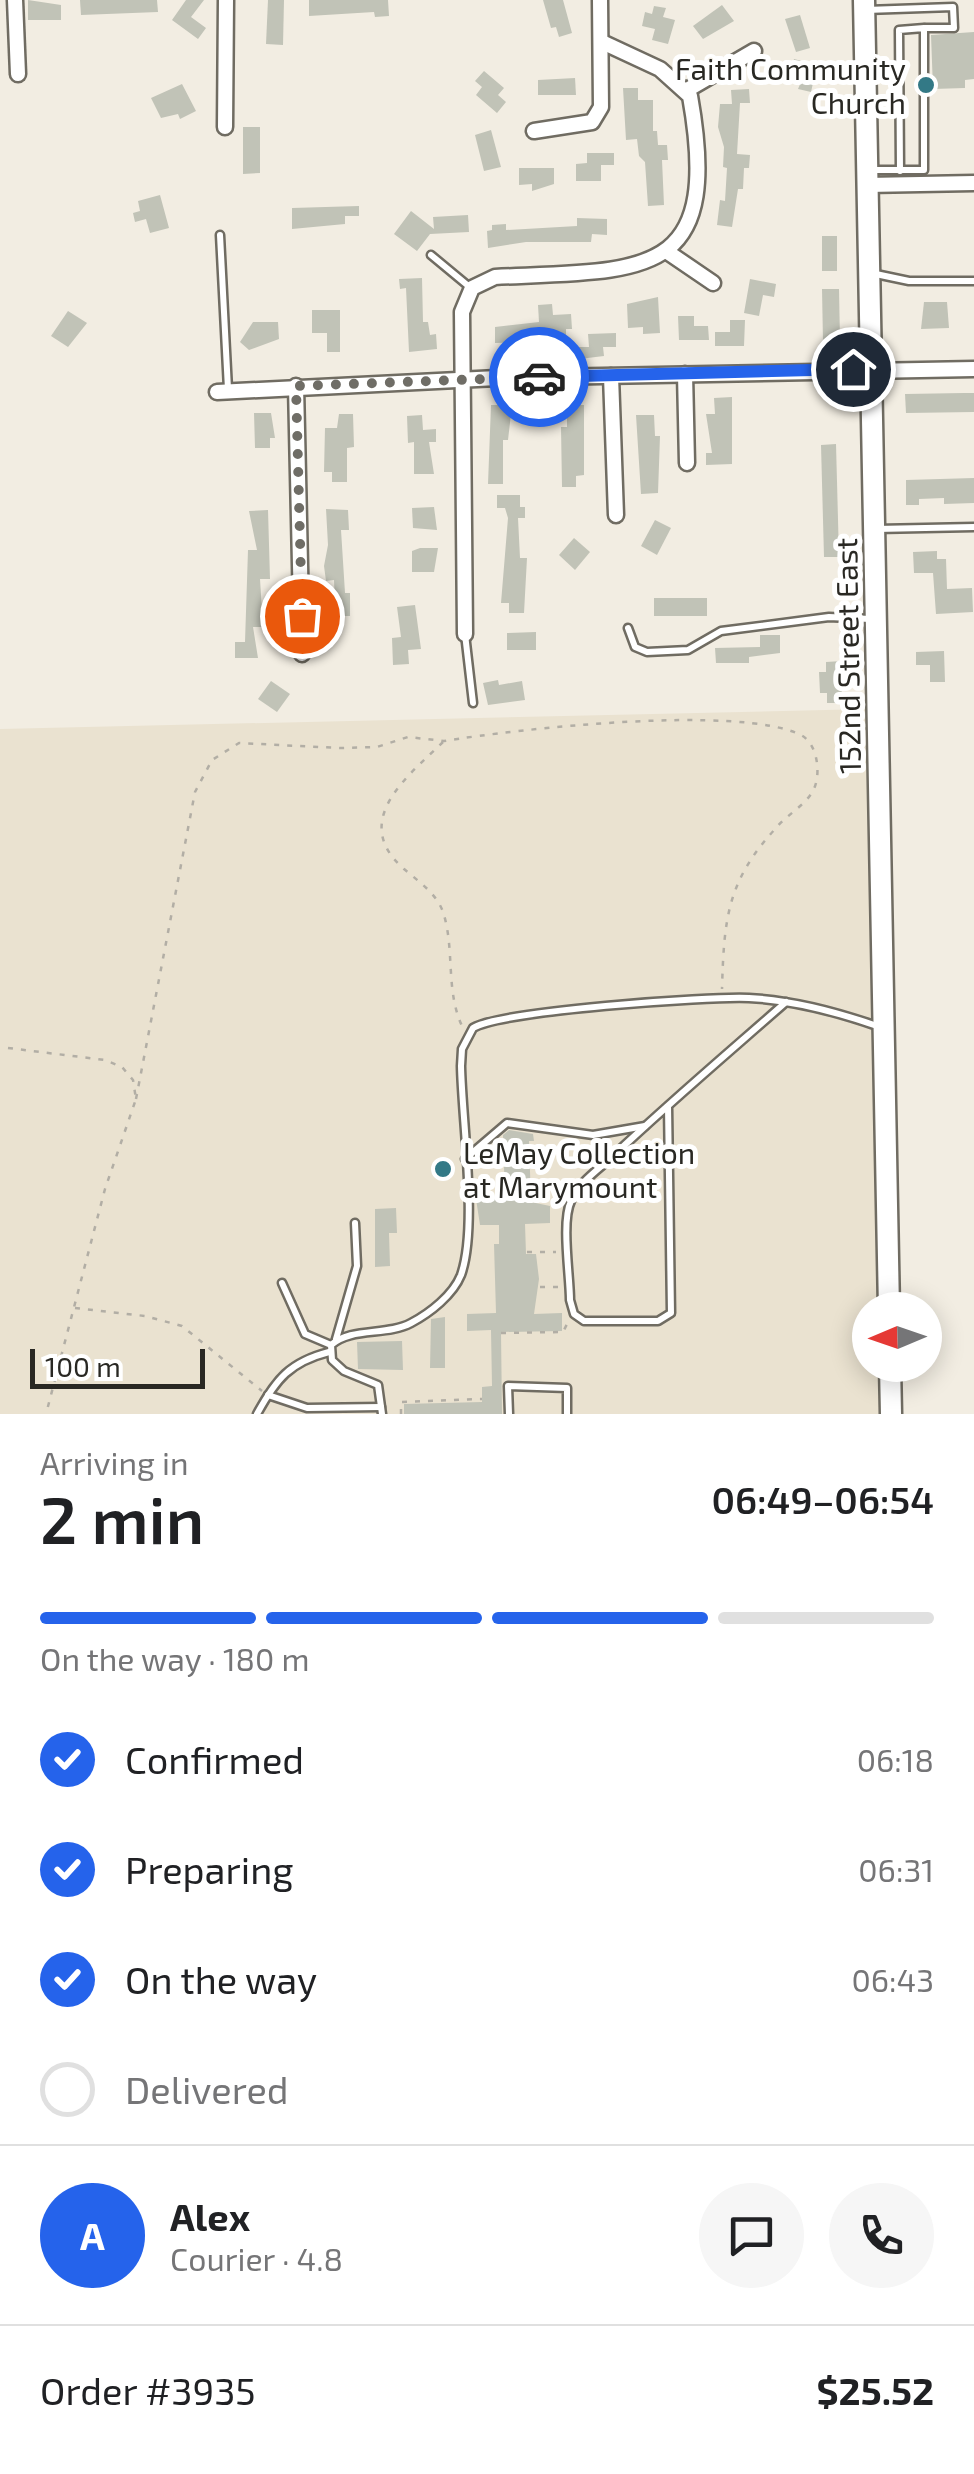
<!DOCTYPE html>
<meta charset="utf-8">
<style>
:root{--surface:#fff;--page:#f6f6f6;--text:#202124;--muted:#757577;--line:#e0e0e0;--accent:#2563eb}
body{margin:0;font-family:"Exo 2",sans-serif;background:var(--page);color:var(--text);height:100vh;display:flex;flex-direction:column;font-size:38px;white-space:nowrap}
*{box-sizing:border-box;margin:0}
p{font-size:32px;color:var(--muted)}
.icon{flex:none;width:55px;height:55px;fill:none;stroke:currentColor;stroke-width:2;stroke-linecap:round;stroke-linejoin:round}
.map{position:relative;height:1414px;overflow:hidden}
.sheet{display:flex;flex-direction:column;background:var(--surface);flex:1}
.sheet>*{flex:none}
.needle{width:65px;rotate:268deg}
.buttons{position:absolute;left:852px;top:1292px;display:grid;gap:20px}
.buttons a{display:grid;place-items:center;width:90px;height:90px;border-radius:50%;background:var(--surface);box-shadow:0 5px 25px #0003;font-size:50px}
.scale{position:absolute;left:30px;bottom:25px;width:175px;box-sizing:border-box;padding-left:10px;border:5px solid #292823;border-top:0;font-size:28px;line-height:35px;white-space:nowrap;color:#292823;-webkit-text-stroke:8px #fff;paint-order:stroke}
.pin{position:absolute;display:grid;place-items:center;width:85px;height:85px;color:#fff;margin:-42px;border:5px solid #fff;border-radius:50%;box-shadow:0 2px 10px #0007}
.courier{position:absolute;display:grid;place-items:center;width:100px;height:100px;margin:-50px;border:8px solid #2563eb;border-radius:50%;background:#fff;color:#222;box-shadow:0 2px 12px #0007}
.head em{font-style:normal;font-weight:600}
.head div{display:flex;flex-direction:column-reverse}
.head{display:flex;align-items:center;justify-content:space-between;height:170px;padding:0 40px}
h1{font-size:65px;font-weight:600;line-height:75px}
.bar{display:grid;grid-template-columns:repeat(4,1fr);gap:15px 10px;align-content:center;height:120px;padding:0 40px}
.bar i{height:12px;border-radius:8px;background:var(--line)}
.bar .selected{background:var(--accent)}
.bar p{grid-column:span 4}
.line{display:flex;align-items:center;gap:25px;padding:0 40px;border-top:2px solid var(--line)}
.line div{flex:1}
.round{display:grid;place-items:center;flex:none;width:105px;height:105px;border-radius:52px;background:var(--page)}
ol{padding:0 40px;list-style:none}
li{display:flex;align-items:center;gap:30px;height:110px}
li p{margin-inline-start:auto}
li .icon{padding:10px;border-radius:50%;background:var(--accent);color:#fff;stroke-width:4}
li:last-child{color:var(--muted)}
li i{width:55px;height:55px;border:5px solid var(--line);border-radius:50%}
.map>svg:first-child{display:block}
</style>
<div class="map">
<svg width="974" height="1414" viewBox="0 0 974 1414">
<rect width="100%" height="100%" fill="#f2ede2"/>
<!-- built -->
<polygon fill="#eae2d0" points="868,709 889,1310 870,1310 870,1365 890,1365 891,1414 0,1414 0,729"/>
<!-- building -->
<g fill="#c1c3b7">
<polygon points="28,0 61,5 61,20 28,20"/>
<polygon points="80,0 157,0 158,12 81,15"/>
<polygon points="186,0 204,0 191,17 206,28 198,39 172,20"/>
<polygon points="268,0 284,0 283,45 266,44"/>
<polygon points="309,0 388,0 389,16 375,17 374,12 309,16"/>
<polygon points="543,0 563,0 572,33 559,37 556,27 551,28"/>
<polygon points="722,5 734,21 703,39 693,26"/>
<polygon points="654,6 666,8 663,17 675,20 668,44 652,40 655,29 642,26 645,12 652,14"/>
<polygon points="800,15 810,48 796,52 785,19"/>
<polygon points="974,32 974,79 965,80 965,88 933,89 931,35"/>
<polygon points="794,59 817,65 811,92 798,89 804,75 791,72"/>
<polygon points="484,71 504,88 498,95 506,102 497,113 476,95 482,87 475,81"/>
<polygon points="575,78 576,95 538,95 538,80"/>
<polygon points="182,84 196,111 180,119 178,114 161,118 151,98"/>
<polygon points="623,88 638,88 638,100 653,100 653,131 657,131 658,145 667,145 668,160 662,160 664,205 648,206 645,162 639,156 637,139 626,140"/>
<polygon points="749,89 750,103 740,103 737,154 750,155 749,168 744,168 743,189 738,189 732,227 717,225 720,200 725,201 727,168 723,167 724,147 718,127 720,104 732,104 731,90"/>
<polygon points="243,127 260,127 260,173 243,174"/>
<polygon points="491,130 501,167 484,171 475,135"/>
<polygon points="587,153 614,153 614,165 601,165 601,181 576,181 576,164 587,163"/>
<polygon points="519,168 554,168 554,184 532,191 532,184 519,185"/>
<polygon points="160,195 169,228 150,233 146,219 135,222 133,213 140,211 138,201"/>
<polygon points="359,206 359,216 345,216 345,224 292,229 292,208"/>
<polygon points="411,211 434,229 433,217 468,215 469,232 430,234 417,251 394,234"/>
<polygon points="577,218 607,219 607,235 592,234 591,242 526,242 488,248 487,231 492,230 492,225 506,224 506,230 577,226"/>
<rect x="822" y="236" width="15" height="35"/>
<polygon points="422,278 423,322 428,322 430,335 436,334 437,349 409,352 406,288 400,289 399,279"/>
<polygon points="750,279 776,284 774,297 763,295 759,316 744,313"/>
<polygon points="822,289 839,289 840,341 823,342"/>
<polygon points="658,297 660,333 643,334 643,327 628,328 627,304"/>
<polygon points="924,302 947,302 949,328 921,329"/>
<polygon points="552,304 553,315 571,314 572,329 566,329 566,336 554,337 554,330 531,331 531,342 495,343 495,327 539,322 538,305"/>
<polygon points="312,310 340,310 340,352 327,352 327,333 312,333"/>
<polygon points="68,311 87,323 68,347 51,336"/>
<polygon points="678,316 694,316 694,326 708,326 709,340 679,340"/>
<polygon points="730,320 745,320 744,346 715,346 715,332 730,332"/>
<polygon points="253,322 278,322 279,339 249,350 240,342"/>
<polygon points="616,333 616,347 603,347 604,356 563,361 563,347 589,347 588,334"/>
<polygon points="964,393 974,393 974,412 906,413 905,394"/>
<polygon points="732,397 732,464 706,465 706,453 712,453 706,414 715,414 714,398"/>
<polygon points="491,405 512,405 508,440 503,440 503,484 488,484"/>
<polygon points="567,405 584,405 584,475 576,476 576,487 562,487 561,427 567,427"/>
<polygon points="254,413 271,413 275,438 270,438 270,448 255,448"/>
<polygon points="339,414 353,414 354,447 347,448 347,482 332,482 332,472 324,472 325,428 337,428"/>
<polygon points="422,415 423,430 436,429 436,442 429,442 434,474 414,474 414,442 408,443 407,416"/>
<polygon points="636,415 654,415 655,436 660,436 658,493 641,494"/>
<polygon points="836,444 839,557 824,557 821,445"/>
<polygon points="974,478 974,503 944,504 944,498 919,499 919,505 906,505 906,480"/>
<polygon points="497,495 520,495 520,507 525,507 525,518 518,518 520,558 527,558 524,613 509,613 509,603 501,603 508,518 505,508 497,508"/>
<polygon points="434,507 437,530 413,528 412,508"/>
<polygon points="326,509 348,510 349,530 341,530 345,593 350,593 350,616 344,616 344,623 327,623 327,603 335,603 334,580 326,581 324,566 328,545"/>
<polygon points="268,510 270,579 260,579 263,627 253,627 258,658 235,658 235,642 245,642 248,550 257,550 249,511"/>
<polygon points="655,520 671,528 657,555 641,546"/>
<polygon points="574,538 590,552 575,570 559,555"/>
<polygon points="420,548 438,548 434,572 412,572 412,551"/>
<polygon points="937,551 937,559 946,559 947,589 972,588 973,612 936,614 933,573 914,573 913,552"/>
<rect x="654" y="598" width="53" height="18"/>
<polygon points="415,605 421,649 408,650 409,664 393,665 392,638 401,637 397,607"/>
<polygon points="536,632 536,650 507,650 507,633"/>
<polygon points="760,635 780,635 780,653 749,657 749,663 716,663 715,648 760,647"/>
<polygon points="944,651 945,682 930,682 930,665 916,665 916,652"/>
<polygon points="842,661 842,703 827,703 827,693 820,693 819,672 826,672 826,662"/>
<polygon points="498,680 499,685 522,681 525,700 488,705 483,683"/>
<polygon points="271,681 290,694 277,712 258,699"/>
<polygon points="509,1130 533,1134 534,1141 529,1141 531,1202 550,1206 550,1223 525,1224 526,1254 536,1254 539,1279 534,1314 562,1313 562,1331 501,1332 502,1414 404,1414 404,1404 482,1402 482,1387 492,1386 491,1330 467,1331 467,1314 496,1313 494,1244 499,1244 499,1225 480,1225 476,1199 505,1198 503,1135"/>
<polygon points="396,1208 397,1233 389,1233 390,1266 375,1267 375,1209"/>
<polygon points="445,1317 445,1368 430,1368 431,1319"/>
<polygon points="402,1341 403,1370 358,1369 357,1342"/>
</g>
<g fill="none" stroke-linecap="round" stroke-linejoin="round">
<defs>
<g id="lane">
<polyline points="866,10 953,7 954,28 925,28"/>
<polyline points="873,170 924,170 924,28 899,30 900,171"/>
<polyline points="220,235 228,389"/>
<polyline points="431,255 472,289"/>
<polyline points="871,273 909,281 974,281"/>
<polyline points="876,529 974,527"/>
<polyline points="628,628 635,647 647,652 688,650 721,631 829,617 870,619"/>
<polyline points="465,634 473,703"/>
<path d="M668 1106 671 1313 658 1321H584L574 1314 570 1300C570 1276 561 1221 571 1201 578 1183 599 1169 613 1156 669 1103 728 1053 786 1002"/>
<polyline points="465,1159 507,1123 593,1135 645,1126"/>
<polyline points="282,1283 305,1334 331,1345"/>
<polyline points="336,1339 357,1266 355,1223"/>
<polyline points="268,1395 307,1408 381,1407"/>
<path d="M257 1414C276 1379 290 1362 329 1352"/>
<path d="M382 1414 378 1385 344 1371 332 1360 331 1345C351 1327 387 1336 411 1323 430 1313 453 1295 461 1275 478 1227 462 1121 461 1066L462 1049 473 1028C500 1011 708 996 749 998 792 1000 837 1012 877 1026"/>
<polyline points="509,1414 508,1386 567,1388 567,1414"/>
</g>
<g id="street">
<polyline points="15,0 18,74"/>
<polyline points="687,90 754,51"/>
<polyline points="225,127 226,0"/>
<polyline points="534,131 592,122 601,107 600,0"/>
<polyline points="867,185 974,183"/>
<polyline points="666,251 713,283"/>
<polyline points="685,374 687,463"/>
<polyline points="611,376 616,515"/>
<polyline points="296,386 302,654"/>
<polyline points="217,392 497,378 974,369"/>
<path d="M465 634 462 312 472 288 495 277C645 270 723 281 690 96L660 69 602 42"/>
</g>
<g id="secondary">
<polyline points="864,0 889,1310"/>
<polyline points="890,1365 891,1414"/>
</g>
</defs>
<!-- lane casing -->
<use href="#lane" stroke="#706c62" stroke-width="11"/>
<!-- street casing -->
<use href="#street" stroke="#706c62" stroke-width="19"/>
<!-- secondary casing -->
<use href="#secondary" stroke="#706c62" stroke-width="25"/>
<!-- path -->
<g stroke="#b2aea5" stroke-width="2.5" stroke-dasharray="5 8" stroke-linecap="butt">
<path d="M443 742C408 776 349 821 404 869 419 882 438 894 444 915 455 953 445 994 464 1030"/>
<polyline points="8,1048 105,1060 122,1067 133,1080 136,1099 105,1189 46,1414"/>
<path d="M136 1099 195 792 212 760 239 743 340 748 377 747 408 737 444 741C518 729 737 704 801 735 816 743 820 767 816 783 811 803 788 813 776 828 727 881 724 919 722 989"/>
<polyline points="527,1252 556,1252"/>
<polyline points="540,1287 558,1287"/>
<polyline points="75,1308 145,1316 182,1326 262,1391"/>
<polyline points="501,1333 563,1332 568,1322"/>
<polyline points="401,1414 401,1402 482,1399"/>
</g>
<!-- lane -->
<use href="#lane" stroke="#fff" stroke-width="6"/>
<!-- street -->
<use href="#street" stroke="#fff" stroke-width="14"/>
<!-- secondary -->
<use href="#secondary" stroke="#fff" stroke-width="20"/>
</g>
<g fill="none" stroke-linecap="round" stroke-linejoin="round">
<!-- done -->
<polyline stroke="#6f6d66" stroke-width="10" stroke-dasharray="0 18" points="302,616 296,386 539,377"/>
<!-- route -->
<polyline stroke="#2563eb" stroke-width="12" points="539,377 853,369"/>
</g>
<!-- markers -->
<g fill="#337986" stroke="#fff" stroke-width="4">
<circle cx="926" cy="85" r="10"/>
<circle cx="443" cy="1169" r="10"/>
</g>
<g text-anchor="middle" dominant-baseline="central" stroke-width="10" stroke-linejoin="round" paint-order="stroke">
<!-- poi labels -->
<g font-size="30" fill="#292823" stroke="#fff" text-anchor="end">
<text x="906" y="68">Faith Community<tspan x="906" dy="34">Church</tspan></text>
<text x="463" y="1152" text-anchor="start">LeMay Collection<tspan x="463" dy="34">at Marymount</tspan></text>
</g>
<!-- street labels -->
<g font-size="30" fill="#292823" stroke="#fff">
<text transform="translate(847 656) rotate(-91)">152nd Street East</text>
</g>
</g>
</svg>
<div class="buttons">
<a><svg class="needle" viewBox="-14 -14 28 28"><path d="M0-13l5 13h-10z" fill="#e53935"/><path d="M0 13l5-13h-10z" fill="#757577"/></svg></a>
</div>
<div class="scale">100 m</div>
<div class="pin" style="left:302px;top:616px;background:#ea580c"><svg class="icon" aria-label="bag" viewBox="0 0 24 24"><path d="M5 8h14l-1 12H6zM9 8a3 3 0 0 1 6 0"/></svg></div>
<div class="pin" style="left:853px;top:369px;background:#1f2937"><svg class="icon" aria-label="home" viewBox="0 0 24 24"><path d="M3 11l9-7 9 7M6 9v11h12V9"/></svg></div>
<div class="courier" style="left:539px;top:377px"><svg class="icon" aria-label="car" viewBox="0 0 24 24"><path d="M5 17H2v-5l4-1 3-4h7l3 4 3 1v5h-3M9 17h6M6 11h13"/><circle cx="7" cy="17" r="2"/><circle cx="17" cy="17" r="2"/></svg></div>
</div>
<section class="sheet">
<div class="head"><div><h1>2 min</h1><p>Arriving in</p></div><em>06:49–06:54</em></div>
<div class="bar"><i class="selected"></i><i class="selected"></i><i class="selected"></i><i></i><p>On the way · 180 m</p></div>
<ol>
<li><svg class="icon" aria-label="check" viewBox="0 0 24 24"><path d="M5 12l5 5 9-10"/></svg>Confirmed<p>06:18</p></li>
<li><svg class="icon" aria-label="check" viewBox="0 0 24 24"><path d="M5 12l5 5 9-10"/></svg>Preparing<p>06:31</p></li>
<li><svg class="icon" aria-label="check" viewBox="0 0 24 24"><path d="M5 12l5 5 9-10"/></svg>On the way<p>06:43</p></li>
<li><i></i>Delivered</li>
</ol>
<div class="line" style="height:180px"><b class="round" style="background:var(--accent);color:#fff">A</b><div><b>Alex</b><p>Courier · 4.8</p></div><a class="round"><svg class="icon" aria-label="chat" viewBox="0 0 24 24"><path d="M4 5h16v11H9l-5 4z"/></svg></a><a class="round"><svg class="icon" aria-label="phone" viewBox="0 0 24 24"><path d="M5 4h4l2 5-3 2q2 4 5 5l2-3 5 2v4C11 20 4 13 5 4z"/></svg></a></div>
<div class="line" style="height:130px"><div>Order #3935</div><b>$25.52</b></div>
</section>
